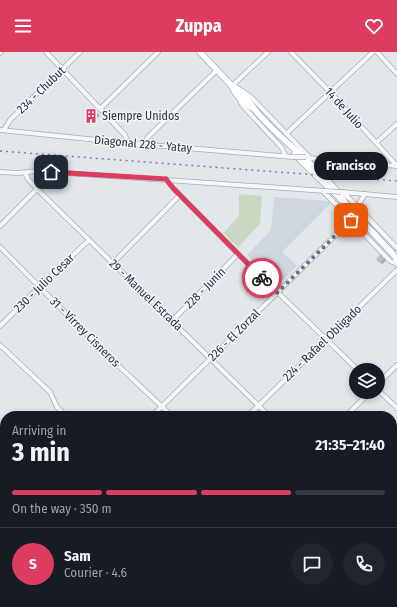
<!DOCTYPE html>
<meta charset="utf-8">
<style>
:root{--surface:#171b24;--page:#20242c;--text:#f1f3f6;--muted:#9ea1a6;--line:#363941;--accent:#dc3c5d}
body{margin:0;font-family:"Fira Sans Condensed",sans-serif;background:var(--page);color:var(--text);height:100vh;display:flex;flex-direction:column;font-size:15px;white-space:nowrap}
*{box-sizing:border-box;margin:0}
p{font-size:13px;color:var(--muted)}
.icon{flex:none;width:22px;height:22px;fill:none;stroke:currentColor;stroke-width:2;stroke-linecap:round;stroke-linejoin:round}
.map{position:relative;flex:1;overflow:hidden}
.drawer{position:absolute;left:0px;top:359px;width:397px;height:196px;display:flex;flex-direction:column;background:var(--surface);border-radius:16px 16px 0 0;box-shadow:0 2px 6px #0003}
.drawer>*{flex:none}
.controls{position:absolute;left:349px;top:311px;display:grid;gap:8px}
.controls a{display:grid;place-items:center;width:36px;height:36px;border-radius:50%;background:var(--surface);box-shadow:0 2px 6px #0003;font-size:20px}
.pin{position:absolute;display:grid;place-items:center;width:34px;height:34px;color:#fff;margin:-17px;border-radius:8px;box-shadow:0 2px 6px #0006}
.courier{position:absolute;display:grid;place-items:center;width:40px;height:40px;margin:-20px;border:3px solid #dc3c5d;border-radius:50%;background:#fff;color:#222;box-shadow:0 1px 5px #0007}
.bubble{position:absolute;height:28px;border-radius:14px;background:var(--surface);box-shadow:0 2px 6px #0003;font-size:13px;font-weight:700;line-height:28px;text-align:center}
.summary em{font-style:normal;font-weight:700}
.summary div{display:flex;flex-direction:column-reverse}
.summary{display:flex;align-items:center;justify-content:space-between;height:68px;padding:0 12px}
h1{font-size:26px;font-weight:700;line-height:30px}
.bar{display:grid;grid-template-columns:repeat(4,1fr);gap:6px 4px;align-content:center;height:48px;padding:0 12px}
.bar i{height:5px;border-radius:3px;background:var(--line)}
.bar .selected{background:var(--accent)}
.bar p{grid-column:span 4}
.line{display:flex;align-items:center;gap:10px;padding:0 12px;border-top:1px solid var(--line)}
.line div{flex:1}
.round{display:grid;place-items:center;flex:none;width:42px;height:42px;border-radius:21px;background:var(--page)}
header{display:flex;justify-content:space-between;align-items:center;height:52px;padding:0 12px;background:var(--accent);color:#fff;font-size:18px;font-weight:700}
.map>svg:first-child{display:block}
</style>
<header><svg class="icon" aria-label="menu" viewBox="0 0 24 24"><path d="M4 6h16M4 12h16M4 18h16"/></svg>Zuppa<svg class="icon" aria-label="heart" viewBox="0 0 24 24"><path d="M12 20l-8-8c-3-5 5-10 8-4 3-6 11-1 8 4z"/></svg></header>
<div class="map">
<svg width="397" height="555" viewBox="0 0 397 555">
<defs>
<filter id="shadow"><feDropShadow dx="3" dy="1.5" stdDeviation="0" flood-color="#0004"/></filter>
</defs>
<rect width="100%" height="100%" fill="#e2e7ec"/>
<!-- built -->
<polygon fill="#d0d6de" points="274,145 329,149 331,151 282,200 297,214 280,231 274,230 247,203 271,178"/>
<!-- green -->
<polygon fill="#c9d7c3" points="239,142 262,144 260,172 238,195 223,181 239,164"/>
<!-- building -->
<g fill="#b9c0cb" filter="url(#shadow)">
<polygon points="94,59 97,62 89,69 86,66"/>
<polygon points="381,202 384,206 379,211 376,207"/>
</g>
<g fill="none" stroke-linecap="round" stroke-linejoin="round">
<defs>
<g id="street">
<polyline points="46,0 125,83 128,91"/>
<polyline points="291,0 330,40 397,114"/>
<polyline points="377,0 397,22"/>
<polyline points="0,1 1,0"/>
<polyline points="232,34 268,0"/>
<polyline points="242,39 251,45 310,106"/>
<polyline points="238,44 242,53 282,96 285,104"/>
<polyline points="100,57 158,0"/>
<polyline points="0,78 127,91 293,105"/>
<polyline points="4,78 10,68 80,0"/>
<polyline points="287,81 373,0"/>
<polyline points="376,91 397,72"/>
<polyline points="144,92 148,85 217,18"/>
<polyline points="308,106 397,114"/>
<polyline points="0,120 18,121 37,119 326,139"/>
<polyline points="25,121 28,127 37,137 269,364"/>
<polyline points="166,127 173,136 238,202 358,318"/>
<polyline points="323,139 390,209 397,212"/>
<polyline points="342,140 397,145"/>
<polyline points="343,140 397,196"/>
<polyline points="359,157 360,150 365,142"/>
<polyline points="0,174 37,137"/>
<polyline points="0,195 108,304 172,364"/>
<polyline points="113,211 180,143"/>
<polyline points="172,269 238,202"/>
<polyline points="0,274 39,235 89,188"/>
<polyline points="0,293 50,340 57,355 66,364"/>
<polyline points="378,332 397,313"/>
<polyline points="378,338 397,356"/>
<polyline points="152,364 351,168"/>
<polyline points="248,364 397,218"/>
<polyline points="346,364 370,340"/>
<polyline points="0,389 5,393"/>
<polyline points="392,414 397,409"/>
<polyline points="0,481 5,488"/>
<polyline points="392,484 397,489"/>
<polyline points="392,509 397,504"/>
<polyline points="0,550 6,555"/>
<polyline points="72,550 78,555"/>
<polyline points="168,550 173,555"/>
<polyline points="266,550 271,555"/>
<polyline points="362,550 367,555"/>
<polyline points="11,555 15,550"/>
<polyline points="151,555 156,550"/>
<polyline points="248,555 253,550"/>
<polyline points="345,555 350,550"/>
</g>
<g id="secondary">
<path d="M200 0 232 34C244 38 248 49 255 58 283 92 322 115 346 152"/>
<path d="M232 34C236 45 245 51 254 57"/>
<polyline points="295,101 300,108 346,152 392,201 397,208"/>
</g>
</defs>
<!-- street casing -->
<use href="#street" stroke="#a6aeb7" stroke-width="5.5"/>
<!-- secondary casing -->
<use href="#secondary" stroke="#a6aeb7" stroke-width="7"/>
<!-- street -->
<use href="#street" stroke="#f6f7fa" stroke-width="4"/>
<!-- secondary -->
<use href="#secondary" stroke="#fff" stroke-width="5.5"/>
<!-- rail -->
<polyline stroke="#7a8797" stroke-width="1.5" stroke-dasharray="2 4" stroke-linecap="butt" points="0,99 397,129"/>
<defs>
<g id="street-bridge">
<polyline points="293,105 306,105"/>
<polyline points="326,139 341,140"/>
</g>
</defs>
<!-- street-bridge casing -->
<use href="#street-bridge" stroke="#a6aeb7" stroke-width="5.5" stroke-linecap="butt"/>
<!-- street-bridge -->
<use href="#street-bridge" stroke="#f6f7fa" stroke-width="4"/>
</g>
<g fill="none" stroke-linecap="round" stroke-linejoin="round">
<!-- done -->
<polyline stroke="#697380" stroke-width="4" stroke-dasharray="0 7.2" points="262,226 277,241 351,168"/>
<!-- route -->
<polyline stroke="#dc3c5d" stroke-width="5" points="51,120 166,127 173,136 262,226"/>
</g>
<!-- icons -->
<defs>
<symbol id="building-bare" viewBox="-9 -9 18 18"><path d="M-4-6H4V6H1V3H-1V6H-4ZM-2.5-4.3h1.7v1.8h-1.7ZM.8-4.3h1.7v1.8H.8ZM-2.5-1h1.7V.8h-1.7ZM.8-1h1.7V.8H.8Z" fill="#dc3c5d" stroke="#f3f6f9" stroke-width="2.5" paint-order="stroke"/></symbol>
</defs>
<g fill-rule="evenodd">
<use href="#building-bare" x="81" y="54" width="20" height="20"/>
</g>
<g text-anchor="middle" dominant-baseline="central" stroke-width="3" stroke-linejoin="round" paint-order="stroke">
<!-- street labels -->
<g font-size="12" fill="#283546" stroke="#f3f6f9">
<text transform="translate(41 38) rotate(-44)">234 - Chubut</text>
<text transform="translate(344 56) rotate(48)">14 de Julio</text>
<text transform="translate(143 92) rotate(5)">Diagonal 228 - Yatay</text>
<text transform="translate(44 231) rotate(-44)">230 - Julio Cesar</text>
<text transform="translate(205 236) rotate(-45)">228 - Junín</text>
<text transform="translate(146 243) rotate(44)">29 - Manuel Estrada</text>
<text transform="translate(85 280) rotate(45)">31 - Virrey Cisneros</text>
<text transform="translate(234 283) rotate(-45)">226 - El Zorzal</text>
<text transform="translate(322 291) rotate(-44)">224 - Rafael Obligado</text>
</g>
<!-- poi labels -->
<g font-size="12" fill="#283546" stroke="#f3f6f9" text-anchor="start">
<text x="102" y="64">Siempre Unidos</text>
</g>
</g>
</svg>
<div class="controls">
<a><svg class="icon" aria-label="layers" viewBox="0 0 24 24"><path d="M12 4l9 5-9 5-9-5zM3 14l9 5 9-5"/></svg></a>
</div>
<div class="pin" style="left:351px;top:168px;background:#ea580c"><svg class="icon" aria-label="bag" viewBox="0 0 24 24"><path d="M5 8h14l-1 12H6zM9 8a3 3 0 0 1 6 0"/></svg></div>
<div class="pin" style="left:51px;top:120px;background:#1f2937"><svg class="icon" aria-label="home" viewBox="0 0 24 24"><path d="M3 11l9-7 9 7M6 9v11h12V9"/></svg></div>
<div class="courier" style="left:262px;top:226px"><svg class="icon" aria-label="bike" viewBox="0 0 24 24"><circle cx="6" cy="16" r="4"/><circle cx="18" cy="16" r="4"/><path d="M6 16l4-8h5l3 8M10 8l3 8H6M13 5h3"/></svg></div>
<div class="bubble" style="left:314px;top:100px;width:74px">Francisco</div>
<section class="drawer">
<div class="summary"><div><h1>3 min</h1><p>Arriving in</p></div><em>21:35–21:40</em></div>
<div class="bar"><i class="selected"></i><i class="selected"></i><i class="selected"></i><i></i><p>On the way · 350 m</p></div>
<div class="line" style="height:72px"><b class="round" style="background:var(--accent);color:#fff">S</b><div><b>Sam</b><p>Courier · 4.6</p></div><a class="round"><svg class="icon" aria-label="chat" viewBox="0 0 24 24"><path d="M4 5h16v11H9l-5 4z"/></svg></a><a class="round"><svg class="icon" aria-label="phone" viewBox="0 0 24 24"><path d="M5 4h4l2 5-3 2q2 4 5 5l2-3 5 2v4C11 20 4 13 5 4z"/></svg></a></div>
</section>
</div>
